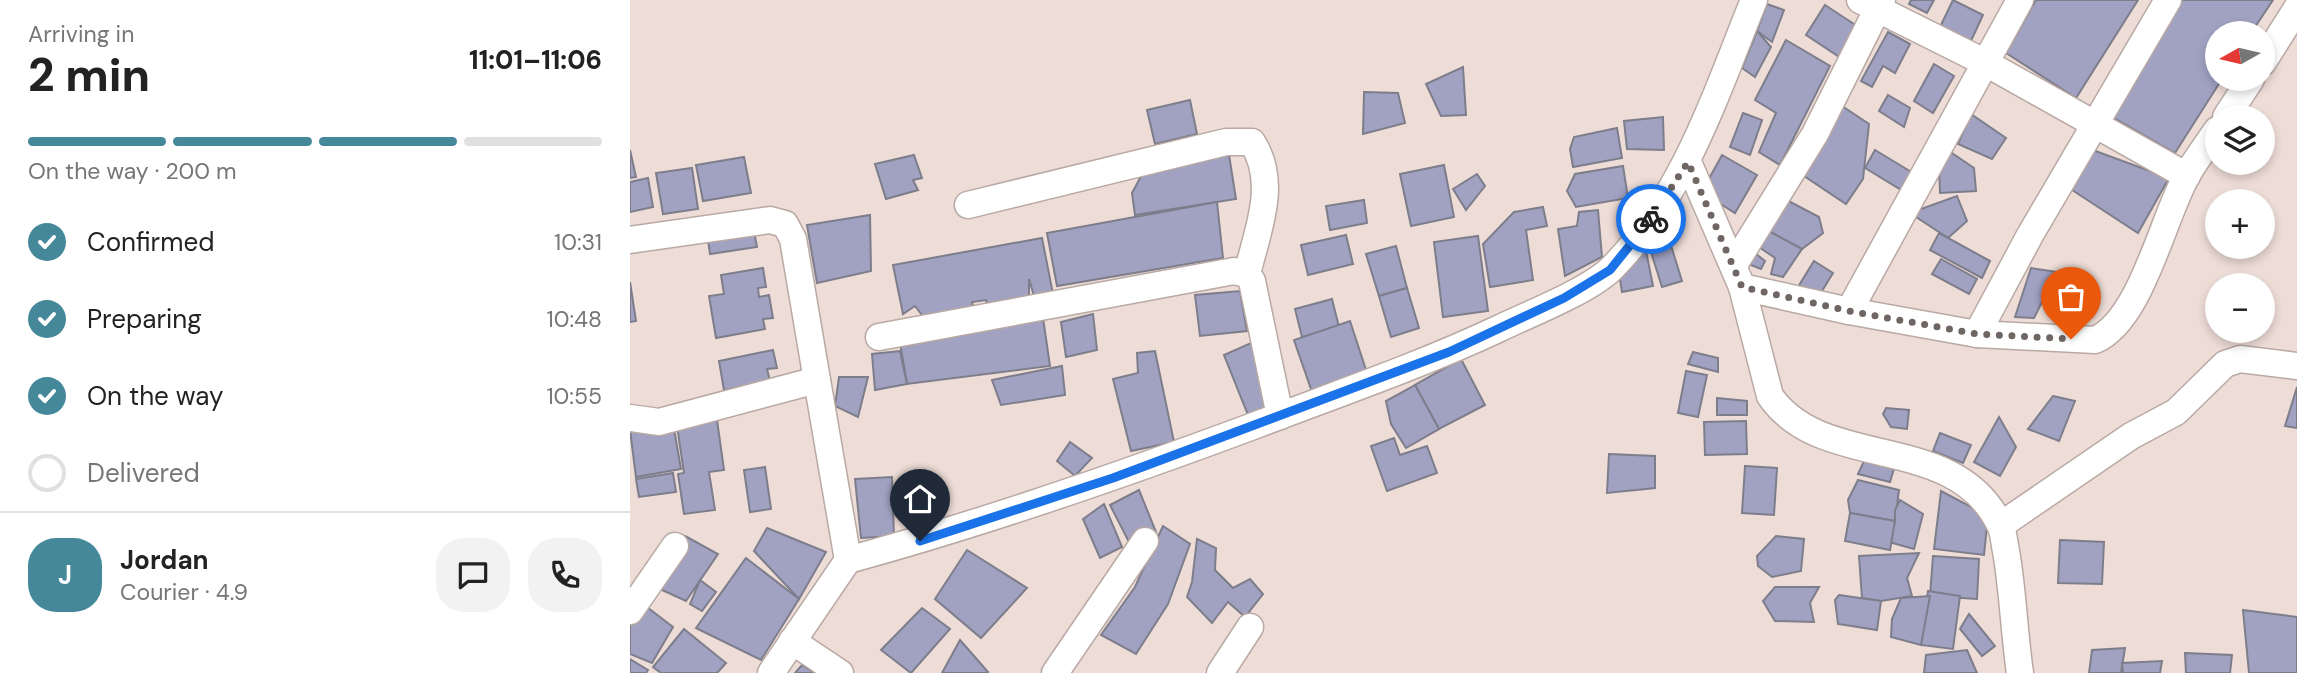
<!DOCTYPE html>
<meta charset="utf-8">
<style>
:root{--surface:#fff;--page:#f2f2f2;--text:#222;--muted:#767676;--line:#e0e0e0;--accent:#458899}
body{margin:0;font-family:"DM Sans",sans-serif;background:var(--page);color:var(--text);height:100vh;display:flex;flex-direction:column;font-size:26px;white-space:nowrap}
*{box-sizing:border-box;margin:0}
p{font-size:23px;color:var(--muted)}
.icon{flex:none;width:38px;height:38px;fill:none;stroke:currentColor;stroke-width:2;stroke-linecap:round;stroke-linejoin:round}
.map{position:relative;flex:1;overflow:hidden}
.panel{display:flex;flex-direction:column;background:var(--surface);width:630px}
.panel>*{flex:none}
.needle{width:46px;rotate:262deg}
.controls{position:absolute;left:1575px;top:21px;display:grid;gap:14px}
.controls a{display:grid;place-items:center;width:70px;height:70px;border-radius:50%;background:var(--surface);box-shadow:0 4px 10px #0003;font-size:35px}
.pin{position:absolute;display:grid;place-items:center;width:60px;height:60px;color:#fff;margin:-72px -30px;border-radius:50% 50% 50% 0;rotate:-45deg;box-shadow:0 0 7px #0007}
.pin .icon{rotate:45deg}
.courier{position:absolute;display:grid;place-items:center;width:70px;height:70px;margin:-35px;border:5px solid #1a73e8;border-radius:50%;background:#fff;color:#222;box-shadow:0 2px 9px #0007}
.headline em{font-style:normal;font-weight:800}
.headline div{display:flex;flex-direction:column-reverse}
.headline{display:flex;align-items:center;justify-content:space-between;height:119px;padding:0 28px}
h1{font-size:46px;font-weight:800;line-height:52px}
.bar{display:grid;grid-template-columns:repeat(4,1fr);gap:10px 7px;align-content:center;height:84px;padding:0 28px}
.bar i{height:9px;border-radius:5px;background:var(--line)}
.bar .on{background:var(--accent)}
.bar p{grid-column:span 4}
.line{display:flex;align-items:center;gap:18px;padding:0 28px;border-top:2px solid var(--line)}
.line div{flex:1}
.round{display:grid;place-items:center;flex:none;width:74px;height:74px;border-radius:28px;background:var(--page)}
ol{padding:0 28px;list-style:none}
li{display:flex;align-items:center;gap:21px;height:77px}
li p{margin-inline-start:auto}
li .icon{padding:7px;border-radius:50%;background:var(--accent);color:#fff;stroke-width:4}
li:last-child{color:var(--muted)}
li i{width:38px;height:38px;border:4px solid var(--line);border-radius:50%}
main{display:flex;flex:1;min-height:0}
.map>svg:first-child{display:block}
</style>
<main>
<section class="panel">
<div class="headline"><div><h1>2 min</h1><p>Arriving in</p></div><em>11:01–11:06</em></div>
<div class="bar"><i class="on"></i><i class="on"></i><i class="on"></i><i></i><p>On the way · 200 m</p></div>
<ol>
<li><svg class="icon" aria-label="check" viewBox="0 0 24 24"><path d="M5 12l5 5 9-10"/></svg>Confirmed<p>10:31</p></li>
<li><svg class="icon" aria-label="check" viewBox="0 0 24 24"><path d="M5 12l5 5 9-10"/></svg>Preparing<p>10:48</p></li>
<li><svg class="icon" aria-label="check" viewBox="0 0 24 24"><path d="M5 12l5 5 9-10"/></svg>On the way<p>10:55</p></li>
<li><i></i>Delivered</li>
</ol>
<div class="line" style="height:126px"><b class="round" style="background:var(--accent);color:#fff">J</b><div><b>Jordan</b><p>Courier · 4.9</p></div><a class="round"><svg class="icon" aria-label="chat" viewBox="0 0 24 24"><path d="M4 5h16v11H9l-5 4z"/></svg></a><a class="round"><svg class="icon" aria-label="phone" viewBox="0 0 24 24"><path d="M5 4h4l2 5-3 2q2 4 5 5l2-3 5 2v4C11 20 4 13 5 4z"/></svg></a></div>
</section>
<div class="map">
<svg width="1667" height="673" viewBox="0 0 1667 673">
<rect width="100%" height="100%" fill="#eeddd7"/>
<!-- building -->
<g fill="#a1a2c2" stroke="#7d7d8b" stroke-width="2">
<polygon points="1281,0 1304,0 1297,13 1279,4"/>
<polygon points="1323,0 1353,15 1340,43 1310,27"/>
<polygon points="1406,0 1508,0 1446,98 1376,53"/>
<polygon points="1546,0 1643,0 1621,33 1587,33 1587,79 1592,79 1545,153 1477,114"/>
<polygon points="1137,4 1154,10 1142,42 1127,31"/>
<polygon points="1195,5 1230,28 1211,58 1176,35"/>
<polygon points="1127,31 1141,47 1125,77 1112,68"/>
<polygon points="1258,32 1280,44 1265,73 1253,66 1242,87 1231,81"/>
<polygon points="1156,40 1200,66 1150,165 1129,152 1146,113 1125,100"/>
<polygon points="1304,64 1324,76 1303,113 1284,101"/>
<polygon points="833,67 836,115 811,116 796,84"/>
<polygon points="734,92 768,93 775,123 733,134"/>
<polygon points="1258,95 1280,108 1274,127 1249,111"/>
<polygon points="560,100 567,134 525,144 517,110"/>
<polygon points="1212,106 1239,124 1233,179 1216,204 1168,172"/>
<polygon points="1113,113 1132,120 1120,155 1100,147"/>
<polygon points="1341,114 1376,138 1362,159 1328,144"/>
<polygon points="1033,117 1034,150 997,149 994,121"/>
<polygon points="987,128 992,158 943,167 940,149 944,137"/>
<polygon points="1460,149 1539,178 1508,233 1442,190"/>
<polygon points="0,150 6,177 0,178"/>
<polygon points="1245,150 1283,173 1273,191 1235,168"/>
<polygon points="1319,151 1344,168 1346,191 1310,193 1309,166"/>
<polygon points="284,155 292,178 283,180 288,190 256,199 245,164"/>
<polygon points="599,155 606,199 505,215 502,193 515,169"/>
<polygon points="1092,155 1127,175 1105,213 1086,201 1075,186"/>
<polygon points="114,157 121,193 73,201 66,165"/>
<polygon points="814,165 824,217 781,226 770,174"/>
<polygon points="993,166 998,198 946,207 937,191 945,174"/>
<polygon points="62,168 68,209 33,214 26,173"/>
<polygon points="847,174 855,186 836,210 823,189"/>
<polygon points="18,178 23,207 0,212 0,182"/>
<polygon points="1149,196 1189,217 1193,233 1172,249 1133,228"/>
<polygon points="1327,196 1337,221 1318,238 1280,213"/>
<polygon points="734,200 737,223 700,230 696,206"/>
<polygon points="587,202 593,258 427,286 417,233"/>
<polygon points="913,207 917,226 896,230 903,280 860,287 853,244 884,212"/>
<polygon points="968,210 972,257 935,276 928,229 947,226 949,212"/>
<polygon points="240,215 241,271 187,283 177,225"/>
<polygon points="123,226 127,247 80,254 77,233"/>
<polygon points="1133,228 1172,249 1153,277 1141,274 1145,258 1126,245"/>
<polygon points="1309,233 1360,261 1352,278 1300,250"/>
<polygon points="716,235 723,264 678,275 671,245"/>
<polygon points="848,236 858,311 813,317 804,242"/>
<polygon points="1029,236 1039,239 1052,281 1032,287 1022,255"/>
<polygon points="412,238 423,294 404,296 399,279 399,299 359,309 356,300 342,302 344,311 309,315 292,315 285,306 273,314 263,265"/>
<polygon points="766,246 777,288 749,296 736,254"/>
<polygon points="1121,250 1135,261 1131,269 1113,262"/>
<polygon points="1016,251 1023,286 992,292 988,267 1000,254"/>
<polygon points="1311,259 1347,279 1339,294 1302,274"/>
<polygon points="1184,261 1203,273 1187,299 1168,287"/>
<polygon points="133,268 136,287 128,288 129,297 139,295 143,318 133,319 135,329 86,338 79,296 94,294 91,275"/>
<polygon points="1401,268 1427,272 1404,318 1385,317"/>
<polygon points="0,282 6,321 0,322"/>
<polygon points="777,288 789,328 761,337 749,296"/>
<polygon points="610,291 617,331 570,336 565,295"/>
<polygon points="702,299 709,327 672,337 665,309"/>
<polygon points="412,311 420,366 277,384 269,337"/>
<polygon points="463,314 467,350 436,357 431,322"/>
<polygon points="720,321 737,373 682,392 664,340"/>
<polygon points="621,343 642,406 618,415 594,355"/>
<polygon points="143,350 147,368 137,369 140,381 94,390 89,361"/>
<polygon points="270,351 277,384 245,390 242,354"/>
<polygon points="525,351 544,442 501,451 483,379 508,373 507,353"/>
<polygon points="1063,352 1088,358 1088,372 1058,364"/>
<polygon points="831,359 855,405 809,429 785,385"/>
<polygon points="432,366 435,395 371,405 362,380"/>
<polygon points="1056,371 1077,375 1068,417 1048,413"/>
<polygon points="209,377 238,377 228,417 205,406"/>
<polygon points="785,385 809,429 776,448 761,424 756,401"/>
<polygon points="1667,387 1667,428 1655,426"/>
<polygon points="1423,396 1445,401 1429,441 1398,429"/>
<polygon points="1087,398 1117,401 1117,415 1087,415"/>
<polygon points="1256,408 1279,410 1277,429 1261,427 1253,414"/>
<polygon points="1369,417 1386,447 1370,476 1344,462"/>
<polygon points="87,420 94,470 79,472 85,510 54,514 48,474 54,473 47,426"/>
<polygon points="1116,421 1117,454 1075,455 1074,422"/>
<polygon points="43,423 51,469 6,477 0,430"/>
<polygon points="1310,433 1341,445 1333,463 1303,451"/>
<polygon points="764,438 770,455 797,446 807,473 757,491 741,446"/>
<polygon points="440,442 462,458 445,476 427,461"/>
<polygon points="979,454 1025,456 1025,488 977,493"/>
<polygon points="1235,459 1265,465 1260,482 1228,474"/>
<polygon points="1115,466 1147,468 1144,515 1112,513"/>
<polygon points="135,467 141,509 120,512 114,470"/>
<polygon points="43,473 46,492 9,497 6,479"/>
<polygon points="262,477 264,536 231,538 225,479"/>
<polygon points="1228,480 1269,490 1265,521 1220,513 1218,500"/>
<polygon points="509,490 526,532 500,544 480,505"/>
<polygon points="1311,491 1358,516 1354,555 1304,549"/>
<polygon points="1270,500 1293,514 1284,549 1259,542 1265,521 1265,510"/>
<polygon points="474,504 492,547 470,558 453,519"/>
<polygon points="1220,513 1265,521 1260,550 1215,541"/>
<polygon points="533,526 560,544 538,604 506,654 471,635 505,587"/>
<polygon points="137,528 196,552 169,599 124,551"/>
<polygon points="55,536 88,554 56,601 19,584"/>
<polygon points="1146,536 1174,539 1171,571 1142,577 1128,566 1127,556"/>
<polygon points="567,539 586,548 585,570 603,588 620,579 633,594 615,617 598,602 582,623 557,597 562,582"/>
<polygon points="1430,540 1474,542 1472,584 1428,583"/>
<polygon points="337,550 397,588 351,638 305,599"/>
<polygon points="1289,553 1277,578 1282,596 1251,601 1232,598 1229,556"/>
<polygon points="1303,556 1349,559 1347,599 1300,596"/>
<polygon points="116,558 169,599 131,660 66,628"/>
<polygon points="70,580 86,592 72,611 60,604"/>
<polygon points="1145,587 1189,587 1180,603 1184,622 1145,621 1133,601"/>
<polygon points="1298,591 1330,596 1323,649 1291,645"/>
<polygon points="1209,595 1251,601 1247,630 1208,624 1205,600"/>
<polygon points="1300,596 1291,645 1261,637 1262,619 1271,598"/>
<polygon points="13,604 43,627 22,663 0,654 0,620"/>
<polygon points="292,608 320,629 281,673 251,650"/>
<polygon points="1613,610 1667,617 1667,673 1619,673"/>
<polygon points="1339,614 1365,646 1352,656 1330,629"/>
<polygon points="54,629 96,663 87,673 31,673 23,667"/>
<polygon points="330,640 358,672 357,673 312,673"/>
<polygon points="1495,648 1491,673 1459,673 1462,650"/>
<polygon points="1337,650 1347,673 1294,673 1296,655"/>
<polygon points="1555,653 1602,655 1600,673 1556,673"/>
<polygon points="0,659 18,670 16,673 0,673"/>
<polygon points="1532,661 1530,673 1493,673 1492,663"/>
<polygon points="172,665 185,673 165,673"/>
</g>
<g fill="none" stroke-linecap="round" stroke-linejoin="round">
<defs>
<g id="minor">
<polyline points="1230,0 1354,62 1557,176"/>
<polyline points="1633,62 1667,8"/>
<polyline points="1596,117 1621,79"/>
<path d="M1058 162 1112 287 1140 396C1193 473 1325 430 1370 525 1374 532 1374 543 1376 551 1383 591 1384 632 1390 673"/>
<path d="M338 205 596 142H622C649 183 627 232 617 274"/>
<polyline points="0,240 140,220 155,224 163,239 187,380"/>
<polyline points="1104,265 1185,134 1252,0"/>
<path d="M1112 287 1219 311 1347 334 1465 340C1511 321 1533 217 1557 175 1566 159 1577 145 1587 130"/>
<polyline points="1219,311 1390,0"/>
<polyline points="1347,334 1400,235 1538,0"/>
<polyline points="249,337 604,271 617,274 622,281 650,416"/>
<polyline points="0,418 29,422 187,380 218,560"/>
<polyline points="1371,525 1501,436 1546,412 1595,364 1610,359 1667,366"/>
<path d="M218 560C357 522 492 475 626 425 707 394 789 366 868 329 899 314 959 291 982 268 1054 195 1086 93 1124 0"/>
<polyline points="0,611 45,546"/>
<polyline points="162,641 210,673"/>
<polyline points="141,673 218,560"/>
<polyline points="425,673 515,541"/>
<polyline points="590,673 620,627"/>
</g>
</defs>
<!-- minor casing -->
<use href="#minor" stroke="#b9a9a3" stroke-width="29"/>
<!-- minor -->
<use href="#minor" stroke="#fff" stroke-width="26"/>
</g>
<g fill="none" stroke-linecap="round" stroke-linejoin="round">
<!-- done -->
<polyline stroke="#6f6562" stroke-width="7" stroke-dasharray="0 12.6" points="1021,219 1058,162 1112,287 1219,311 1347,334 1441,339"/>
<!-- route -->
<polyline stroke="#1a73e8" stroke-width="9" points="290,541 483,478 819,352 934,298 980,270 1021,219"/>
</g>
</svg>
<div class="controls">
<a><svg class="needle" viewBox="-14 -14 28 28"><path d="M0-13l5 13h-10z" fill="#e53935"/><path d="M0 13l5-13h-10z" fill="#767676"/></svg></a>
<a><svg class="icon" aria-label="layers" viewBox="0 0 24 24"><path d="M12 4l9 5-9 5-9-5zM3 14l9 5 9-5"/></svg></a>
<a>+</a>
<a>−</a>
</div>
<div class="pin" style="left:1441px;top:339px;background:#ea580c"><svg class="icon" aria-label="bag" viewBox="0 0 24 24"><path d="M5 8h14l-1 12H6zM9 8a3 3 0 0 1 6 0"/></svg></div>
<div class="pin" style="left:290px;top:541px;background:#1f2937"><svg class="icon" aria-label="home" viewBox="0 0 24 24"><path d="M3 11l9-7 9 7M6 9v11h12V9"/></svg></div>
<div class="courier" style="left:1021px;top:219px"><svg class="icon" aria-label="bike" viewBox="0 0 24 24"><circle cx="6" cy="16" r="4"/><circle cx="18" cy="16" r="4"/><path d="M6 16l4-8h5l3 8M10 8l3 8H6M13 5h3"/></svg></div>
</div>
</main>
